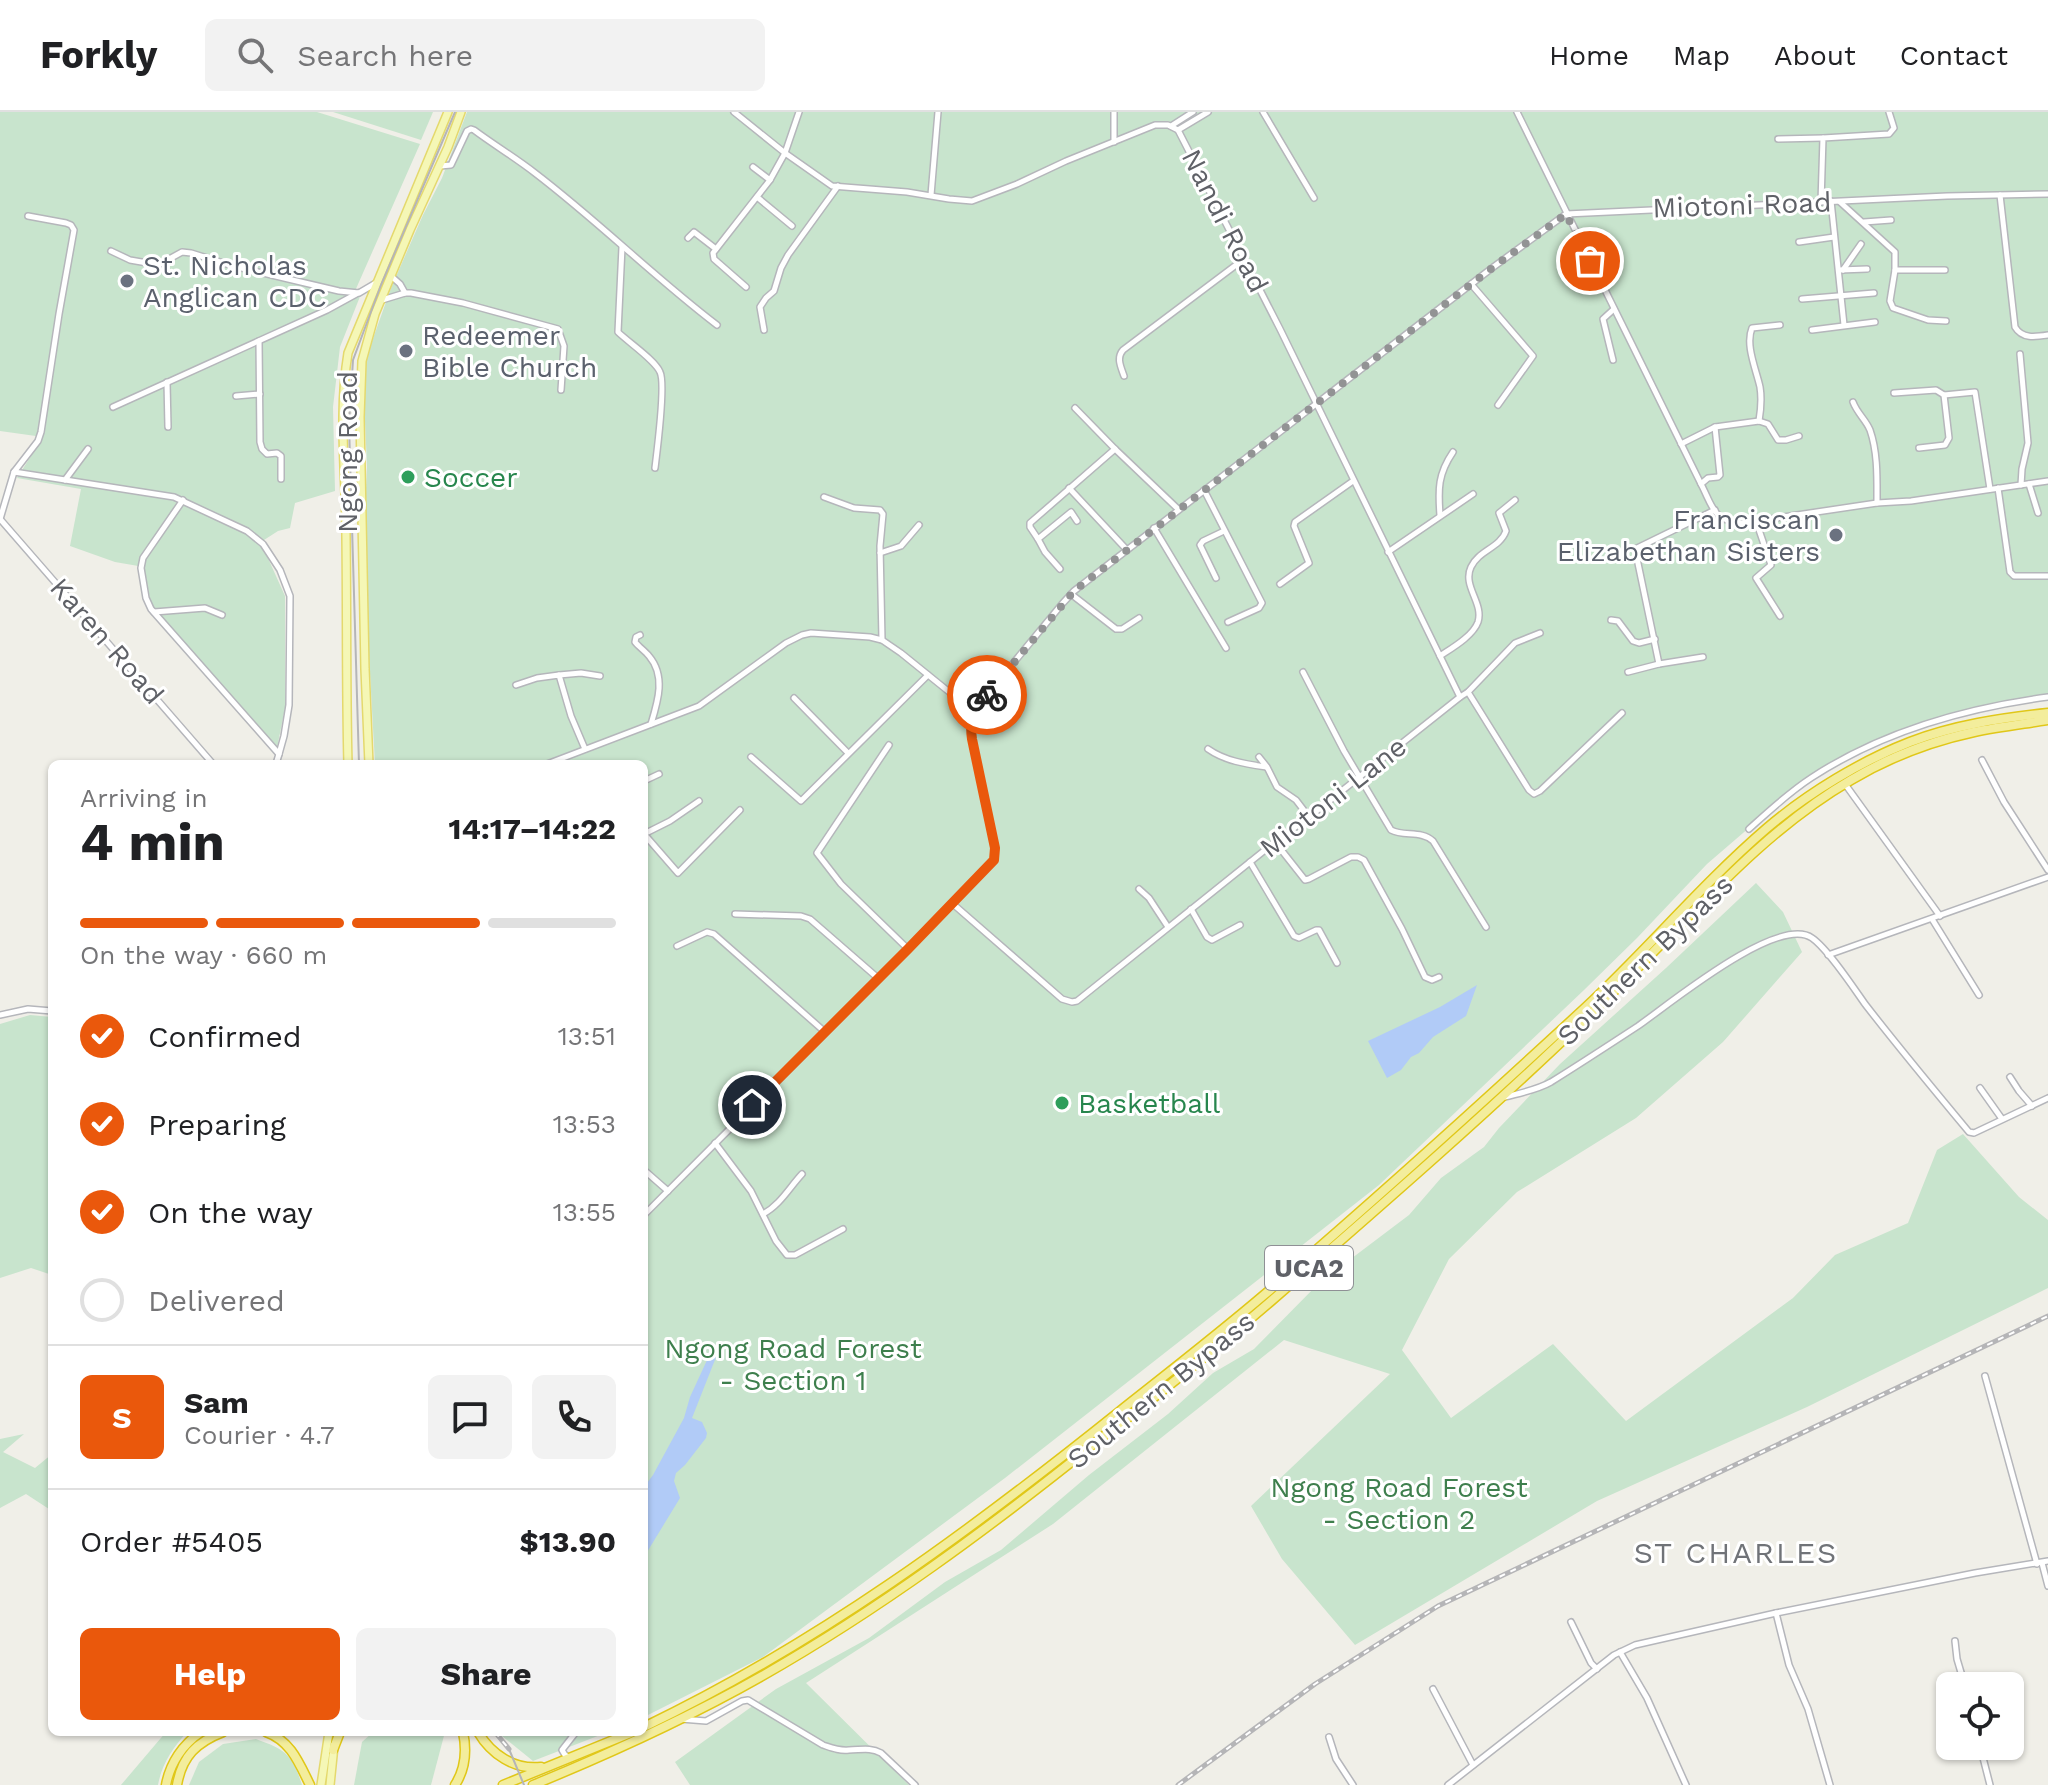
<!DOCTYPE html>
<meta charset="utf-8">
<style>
:root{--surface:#fff;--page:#f2f2f2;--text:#202124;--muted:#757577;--line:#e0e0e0;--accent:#ea580c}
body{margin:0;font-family:"Work Sans",sans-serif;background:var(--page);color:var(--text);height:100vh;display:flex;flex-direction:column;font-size:30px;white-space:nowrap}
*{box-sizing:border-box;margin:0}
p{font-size:26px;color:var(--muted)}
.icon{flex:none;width:44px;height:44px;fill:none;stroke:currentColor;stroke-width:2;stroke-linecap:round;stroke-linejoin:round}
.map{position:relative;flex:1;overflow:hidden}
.details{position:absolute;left:48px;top:648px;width:600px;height:976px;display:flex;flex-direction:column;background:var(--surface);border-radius:12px;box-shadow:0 2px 6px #0004}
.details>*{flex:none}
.buttons{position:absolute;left:1936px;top:1560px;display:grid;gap:16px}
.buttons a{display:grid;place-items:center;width:88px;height:88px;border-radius:12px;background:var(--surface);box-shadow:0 2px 6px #0004;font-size:40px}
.pin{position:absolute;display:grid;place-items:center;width:68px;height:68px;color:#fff;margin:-34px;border:4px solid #fff;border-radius:50%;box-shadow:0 2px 8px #0007}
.courier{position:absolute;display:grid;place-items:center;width:80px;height:80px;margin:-40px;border:6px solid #ea580c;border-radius:50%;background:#fff;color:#222;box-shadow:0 2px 10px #0007}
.headline em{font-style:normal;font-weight:700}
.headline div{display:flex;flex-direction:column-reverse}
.headline{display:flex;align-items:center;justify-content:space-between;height:136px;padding:0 32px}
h1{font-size:52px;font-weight:700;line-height:60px}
.bar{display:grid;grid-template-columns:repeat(4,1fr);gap:12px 8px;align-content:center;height:96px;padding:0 32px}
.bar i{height:10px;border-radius:6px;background:var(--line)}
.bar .selected{background:var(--accent)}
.bar p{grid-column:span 4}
.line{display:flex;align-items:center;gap:20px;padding:0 32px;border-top:2px solid var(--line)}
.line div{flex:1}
.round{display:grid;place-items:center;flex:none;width:84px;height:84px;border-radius:12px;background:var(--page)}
ol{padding:0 32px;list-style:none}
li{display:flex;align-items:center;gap:24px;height:88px}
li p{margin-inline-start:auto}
li .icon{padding:8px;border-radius:50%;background:var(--accent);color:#fff;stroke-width:4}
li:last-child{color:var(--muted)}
li i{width:44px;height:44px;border:4px solid var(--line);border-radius:50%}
.primary-button{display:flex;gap:16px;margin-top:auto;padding:16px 32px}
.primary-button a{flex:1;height:92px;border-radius:12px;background:var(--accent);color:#fff;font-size:32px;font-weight:700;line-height:92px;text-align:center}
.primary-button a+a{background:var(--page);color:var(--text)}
header{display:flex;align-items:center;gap:48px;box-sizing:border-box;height:112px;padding:0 40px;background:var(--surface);border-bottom:2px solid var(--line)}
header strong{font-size:38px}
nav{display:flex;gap:44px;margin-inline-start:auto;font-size:28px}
.search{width:560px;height:72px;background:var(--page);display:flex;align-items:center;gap:20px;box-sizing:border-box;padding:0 28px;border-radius:12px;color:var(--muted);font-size:30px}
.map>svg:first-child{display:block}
</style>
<header>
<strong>Forkly</strong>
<div class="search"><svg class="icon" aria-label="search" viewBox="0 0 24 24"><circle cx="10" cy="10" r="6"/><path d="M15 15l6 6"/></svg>Search here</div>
<nav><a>Home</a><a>Map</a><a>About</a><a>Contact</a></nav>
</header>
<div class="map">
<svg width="2048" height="1673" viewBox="0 0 2048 1673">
<rect width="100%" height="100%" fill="#f0efe8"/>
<!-- green -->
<g fill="#c8e4cd">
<polygon points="0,0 317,0 420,32 355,179 225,150 223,154 361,182 340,235 333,295 335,379 295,391 290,416 278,419 264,428 267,444 285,484 285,596 277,636 151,492 144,455 115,450 70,434 81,377 17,366 43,325 0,319"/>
<polygon points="333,0 433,0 421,28"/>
<polygon points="467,0 2048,0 2048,587 1942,606 1878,628 1817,661 1750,715 1707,752 1637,826 1584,878 1379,1073 1005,1366 763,1545 644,1605 644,652 375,652 368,525 365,397 367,354 364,287 365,249 391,176 423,103 442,66"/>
<polygon points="1756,771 1783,800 1802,840 1723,930 1636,1006 1517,1080 1449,1147 1402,1238 1451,1306 1553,1232 1626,1309 1793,1186 1835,1143 1908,1111 1937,1038 1963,1022 2019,1085 2048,1108 2048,1176 1807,1295 1597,1389 1355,1533 1282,1447 1251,1394 1390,1262 1284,1228 1053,1412 806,1571 909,1673 690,1673 675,1650 776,1577 869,1526 945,1470 1001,1438 1089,1363 1168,1302 1213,1261 1254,1237 1319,1171 1409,1103 1441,1066 1484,1035 1499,1016 1560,952 1666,856"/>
<polygon points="30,903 52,905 52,1163 31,1156 0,1166 0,912"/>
<polygon points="24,1322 3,1340 35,1356 52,1342 52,1399 26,1382 0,1396 0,1327"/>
<path d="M166 1620H187C173 1636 162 1651 158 1673H121Z"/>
<polygon points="373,1620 445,1620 431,1673 354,1673 362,1630"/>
<polygon points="497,1620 608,1620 533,1649"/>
<path d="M256 1627C286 1638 292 1642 302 1673H189L199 1650 223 1632Z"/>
</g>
<!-- water -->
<g fill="#b1cbf7">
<polygon points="1477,873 1466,904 1433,925 1419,941 1411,945 1401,958 1387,966 1368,929 1440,895"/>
<polygon points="714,1233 720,1235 692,1306 702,1310 707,1321 706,1326 685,1353 676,1361 674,1369 680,1386 644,1445 644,1375 653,1363 684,1306 690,1285"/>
</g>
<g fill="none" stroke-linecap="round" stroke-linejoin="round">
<defs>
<g id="minor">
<polyline points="734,0 785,41 832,74 907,80 949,87 972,89 1017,72 1066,49 1155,13 1168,13 1178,18 1280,217 1460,585 1309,705 1275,730 1077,889 1072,890 1062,887 953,792"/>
<polyline points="1114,0 1114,30"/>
<polyline points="1263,0 1314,86"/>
<path d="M1517 0 1701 372C1713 395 1713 410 1743 411L1877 391 1911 389 2048 369"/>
<polyline points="1171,14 1193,0"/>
<polyline points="1178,18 1208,0"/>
<polyline points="1778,27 1823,26"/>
<path d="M440 54 451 53 467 19 471 17 474 18C494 33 516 46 535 61 598 109 654 165 717 213"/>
<polyline points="753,55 770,68"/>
<polyline points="931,83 938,0"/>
<path d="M2000 83 2015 215C2022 227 2035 225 2048 223"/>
<polyline points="757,85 792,114"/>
<polyline points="1831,89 1844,213"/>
<polyline points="1821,90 1823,26 1889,22 1894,16 1889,0"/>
<polyline points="1840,90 1895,140 1895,158 1945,158"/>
<polyline points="1864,110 1891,108"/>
<polyline points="688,126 694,120 716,137"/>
<polyline points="1799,130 1834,125"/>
<path d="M622 135 618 220C628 230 655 248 660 260 666 272 657 339 655 356"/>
<polyline points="111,139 130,148 153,152 160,152 182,140 191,141 233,154 339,179 359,181 376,171"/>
<polyline points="1840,158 1867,157"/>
<polyline points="1843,158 1861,132"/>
<polyline points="1895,158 1890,189 1893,196 1928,208 1946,209"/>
<polyline points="391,164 400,172 405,181"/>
<polyline points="1471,172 1533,244 1498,293"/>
<polyline points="746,175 714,147 713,141 770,68 785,41 799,0"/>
<polyline points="1802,187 1874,181"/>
<polyline points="382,188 405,181 411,181 463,191 558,217 564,234 561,278"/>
<polyline points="764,218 760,195 766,186 774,179 781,156 788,143 838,74"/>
<polyline points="1812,218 1875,210"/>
<polyline points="259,229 260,330 262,337 267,342 277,341 281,344 281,367"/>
<polyline points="2020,242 2028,331 2022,357 2021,373"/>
<polyline points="1613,248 1603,207 1614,197"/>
<path d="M1124 264C1121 255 1116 246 1123 238L1244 147"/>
<polyline points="167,270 168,315"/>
<polyline points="1894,281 1936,278 1944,283 1975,280 1990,377"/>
<polyline points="236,284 260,282"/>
<path d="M1853 290C1857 301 1866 308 1870 318 1878 341 1877 367 1877 391"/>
<polyline points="113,295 327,198 358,181"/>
<polyline points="1075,296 1115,337 1178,397"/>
<path d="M1759 309C1761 297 1762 287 1760 275 1756 257 1745 233 1752 216L1780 213"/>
<polyline points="1681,332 1715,315 1759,309 1768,312 1778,328 1786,328 1799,324"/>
<polyline points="1919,336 1945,333 1949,326 1944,283"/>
<polyline points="14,360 174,385 247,419 263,432 280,458 290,484 289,593 284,624 279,642"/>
<polyline points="65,368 88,337"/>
<polyline points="1701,372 1708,366 1718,365 1720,363 1715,315"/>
<polyline points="2029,372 2038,401"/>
<polyline points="1069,376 1127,438"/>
<polyline points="1998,376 2010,460 2014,464 2048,464"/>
<polyline points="1204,378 1262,491 1259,496 1228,510"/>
<polyline points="824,385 854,396 880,398 883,402 880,434 882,528"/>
<polyline points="183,388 143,446 141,456 146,486 151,497 279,642 276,652"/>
<path d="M1440 403C1438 377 1438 362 1453 340"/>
<polyline points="0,407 14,360 38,329 41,320 59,202 74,118 71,113 66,111 28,104"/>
<polyline points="0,407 213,652"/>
<polyline points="1077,409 1071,400 1038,427 1030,415 1030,411 1115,337"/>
<polyline points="1756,409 1771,453 1756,466 1780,504"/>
<polyline points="1154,416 1226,536"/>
<polyline points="1038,427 1045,440 1060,457"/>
<polyline points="1388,440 1473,382"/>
<polyline points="880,441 901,434 919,413"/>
<polyline points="1216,466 1200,433 1203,429 1224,419"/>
<polyline points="1280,472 1309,451 1294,414 1295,410 1353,369"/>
<polyline points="1071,482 1116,517 1122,517 1139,506"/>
<polyline points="154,500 205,496 222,503"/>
<polyline points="1611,508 1618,509 1633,529 1639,531 1655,527"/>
<path d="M640 523 636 525 635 530C639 535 645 539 649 544 666 564 658 589 651 612"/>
<path d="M1440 544C1452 536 1473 524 1478 510 1484 491 1462 474 1471 455 1479 438 1500 436 1506 419L1499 401 1515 388"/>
<polyline points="1659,552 1635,437 1715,398"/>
<path d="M1303 560 1344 639 1391 718C1404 725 1421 718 1433 729L1486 815"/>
<polyline points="1628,560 1659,552 1703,545"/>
<polyline points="559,563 581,561 600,564"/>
<polyline points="516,573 537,566 559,563 571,604 585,637"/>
<polyline points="1468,580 1529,678 1534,682 1540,679 1622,601"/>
<polyline points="1460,585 1468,580 1515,531 1540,521"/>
<polyline points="794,586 848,641"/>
<polyline points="889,633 817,741 841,772 908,837"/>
<path d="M1208 637C1225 649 1246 652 1266 655"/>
<polyline points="751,645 801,689 928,563"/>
<polyline points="1259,645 1267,655 1277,675 1296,688 1309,705"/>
<polyline points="1982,648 2004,690 2048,758"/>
<polyline points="547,652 699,594 786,531 802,523 811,521 870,525 882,528 901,541 974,600"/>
<polyline points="644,669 659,662"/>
<polyline points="1845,672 1940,804"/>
<path d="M1749 717C1769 699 1788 681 1811 666 1881 620 1966 596 2048 585"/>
<polyline points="644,722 678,761 740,698"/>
<polyline points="644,722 670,709 699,689"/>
<polyline points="1275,730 1305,768 1309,767 1351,745 1358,745 1364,748 1402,817 1425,865 1432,868 1439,865"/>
<polyline points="1250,750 1294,824 1299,826 1316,818 1319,818 1337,851"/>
<polyline points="1139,777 1149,786 1168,815"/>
<polyline points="1191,797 1207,825 1212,828 1240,813"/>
<polyline points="735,802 801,804 810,807 879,867"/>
<polyline points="1932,807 1979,883"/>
<polyline points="677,834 707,820 714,822 825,920"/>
<polyline points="1828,843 2048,765"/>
<polyline points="0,903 28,897 52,899"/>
<polyline points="2010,965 2019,979 2032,994"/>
<polyline points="1980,976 2002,1007"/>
<path d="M1505 985C1520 981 1537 978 1551 970 1580 952 1609 933 1638 914 1667 894 1778 802 1812 826 1828 837 1853 875 1865 892 1899 936 1934 978 1969 1020L1974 1021 2048 986"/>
<polyline points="715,1031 751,1079 776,1129 787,1143 795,1143 843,1117"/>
<polyline points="644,1058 668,1079"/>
<path d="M763 1102C780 1093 789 1076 802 1062"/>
<polyline points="644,1103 879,867 994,748 995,736 972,627 970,608 982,589 1062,492 1074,479 1492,156 1566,102 1947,84 2048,82"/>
<polyline points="1985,1264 2037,1452"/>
<polyline points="2042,1451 2048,1474"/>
<polyline points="1776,1501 1789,1553 1808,1597 1830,1673"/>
<polyline points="1571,1510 1591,1551 1597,1557"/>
<polyline points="1955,1529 1957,1547 1965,1574"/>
<polyline points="1620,1540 1647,1586 1686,1673"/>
<polyline points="1433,1577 1473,1653"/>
<path d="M681 1607 706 1609 742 1589 748 1588 823 1633C832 1636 839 1639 849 1638 861 1638 870 1635 881 1641L915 1673"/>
<polyline points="1329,1625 1336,1647 1353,1673"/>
<polyline points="1980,1634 1990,1673"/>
<polyline points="570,1646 565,1643 562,1638 576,1620"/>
<polyline points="1448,1673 1614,1543 1635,1533 1776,1501 1975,1461 2048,1449"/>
</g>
<g id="major">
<path d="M348 652C346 576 347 500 346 425 346 363 338 302 348 241L448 0"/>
<polyline points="369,652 365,557 360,305 362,249 375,202 410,118 448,35 461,0"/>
<polyline points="321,1673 329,1620"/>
<polyline points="330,1673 334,1634"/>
</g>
<g id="highway">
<path d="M644 1615C819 1531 969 1420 1120 1299 1168 1261 1217 1223 1264 1183 1373 1090 1480 993 1586 895 1648 837 1703 771 1767 716 1808 681 1861 649 1910 630 1954 613 2002 606 2048 601"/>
<path d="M266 1620C291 1629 299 1651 310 1673"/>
<path d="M478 1620C491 1642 514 1658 541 1655"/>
<polyline points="333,1638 340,1620"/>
<path d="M166 1673C170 1651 183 1632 201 1620"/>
<path d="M177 1673C182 1644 197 1630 223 1620"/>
<path d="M455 1673C466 1656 467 1639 463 1620"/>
<polyline points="503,1673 633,1620"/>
<path d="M533 1673C611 1641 688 1606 762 1564 880 1497 989 1416 1094 1332 1154 1286 1213 1239 1270 1190 1384 1091 1498 992 1606 887 1685 812 1756 723 1851 668 1888 646 1932 629 1974 620 1998 615 2023 612 2048 608"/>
</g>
</defs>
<!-- minor casing -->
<use href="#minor" stroke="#b5b6bb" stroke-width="8"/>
<!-- major casing -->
<use href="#major" stroke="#e4d96d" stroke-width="10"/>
<!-- highway casing -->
<use href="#highway" stroke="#e0c718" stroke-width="11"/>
<!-- minor -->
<use href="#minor" stroke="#fff" stroke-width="5"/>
<!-- major -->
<use href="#major" stroke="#f5f7b6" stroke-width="7"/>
<!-- highway -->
<use href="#highway" stroke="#f3ed9c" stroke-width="8"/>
<!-- tram -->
<g stroke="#b5b5b7" stroke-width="2">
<polyline points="359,652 349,312 353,248 381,173 455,0"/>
<polyline points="509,1637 524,1673"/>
</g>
<defs>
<g id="rail">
<polyline points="495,1620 509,1637"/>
<polyline points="1178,1673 1315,1572 1438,1494 2048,1204"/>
</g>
</defs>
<!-- rail casing -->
<use href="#rail" stroke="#b5b5b7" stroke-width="5"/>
<!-- rail -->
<use href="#rail" stroke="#fff" stroke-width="2" stroke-dasharray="6" stroke-linecap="butt"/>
</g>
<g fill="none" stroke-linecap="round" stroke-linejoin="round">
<!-- done -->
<polyline stroke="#929394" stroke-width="8" stroke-dasharray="0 14.4" points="987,583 1074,479 1492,156 1566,102 1590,149"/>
<!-- route -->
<path stroke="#ea580c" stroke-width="10" d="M752 993 908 837 994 748 995 736 972 627C969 605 973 600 987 583"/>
</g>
<!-- markers -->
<g fill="#6b7280" stroke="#fff" stroke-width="3">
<circle cx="127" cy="169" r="8"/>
<circle cx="406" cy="239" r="8"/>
<circle cx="1836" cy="423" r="8"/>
</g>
<g fill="#2e9e5b" stroke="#fff" stroke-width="3">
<circle cx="408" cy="365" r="8"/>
<circle cx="1062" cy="991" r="8"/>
</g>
<g text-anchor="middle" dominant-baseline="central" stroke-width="6" stroke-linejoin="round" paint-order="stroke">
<!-- shield labels -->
<rect fill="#fff" stroke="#8f9095" stroke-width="2" x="1265" y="1134" width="88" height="44" rx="6"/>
<g font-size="26" font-weight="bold" fill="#5f6167">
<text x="1309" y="1156">UCA2</text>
</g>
<!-- street labels -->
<g font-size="28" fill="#5f6167" stroke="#fff">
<text transform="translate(1742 93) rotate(-2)">Miotoni Road</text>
<text transform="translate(1225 109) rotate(63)">Nandi Road</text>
<text transform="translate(347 340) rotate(-90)">Ngong Road</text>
<text transform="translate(107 529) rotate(49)">Karen Road</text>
<text transform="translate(1333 685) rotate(-38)">Miotoni Lane</text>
<text transform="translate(1645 848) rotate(-44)">Southern Bypass</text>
<text transform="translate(1161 1278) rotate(-39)">Southern Bypass</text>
</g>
<!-- worship labels -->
<g font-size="28" fill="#5b616d" stroke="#fff" text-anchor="start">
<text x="143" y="153">St. Nicholas<tspan x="143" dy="32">Anglican CDC</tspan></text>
<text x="422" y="223">Redeemer<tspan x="422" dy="32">Bible Church</tspan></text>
<text x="1820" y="407" text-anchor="end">Franciscan<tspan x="1820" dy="32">Elizabethan Sisters</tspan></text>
</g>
<!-- leisure labels -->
<g font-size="28" fill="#27864d" stroke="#fff" text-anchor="start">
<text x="424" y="365">Soccer</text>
<text x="1078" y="991">Basketball</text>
</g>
<!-- park labels -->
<g font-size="28" fill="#3e7f4d" stroke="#fff">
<text x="793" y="1236">Ngong Road Forest<tspan x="793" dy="32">- Section 1</tspan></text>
<text x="1399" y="1375">Ngong Road Forest<tspan x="1399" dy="32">- Section 2</tspan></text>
</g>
<!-- neighbourhood labels -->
<g font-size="30" letter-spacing="2" fill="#707378" stroke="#fff">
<text x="1736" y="1440">ST CHARLES</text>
</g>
</g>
</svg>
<div class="buttons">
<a><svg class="icon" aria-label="locate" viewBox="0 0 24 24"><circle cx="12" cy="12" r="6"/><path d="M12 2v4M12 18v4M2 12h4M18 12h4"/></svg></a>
</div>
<div class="pin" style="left:1590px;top:149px;background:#ea580c"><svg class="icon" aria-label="bag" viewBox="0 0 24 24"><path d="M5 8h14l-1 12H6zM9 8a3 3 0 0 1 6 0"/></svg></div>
<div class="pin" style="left:752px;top:993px;background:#1f2937"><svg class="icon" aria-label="home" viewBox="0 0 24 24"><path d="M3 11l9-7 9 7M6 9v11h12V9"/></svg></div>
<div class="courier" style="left:987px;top:583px"><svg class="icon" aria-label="bike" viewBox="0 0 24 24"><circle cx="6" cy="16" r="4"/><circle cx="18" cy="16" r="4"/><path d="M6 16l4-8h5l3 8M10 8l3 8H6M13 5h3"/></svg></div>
<section class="details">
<div class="headline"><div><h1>4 min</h1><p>Arriving in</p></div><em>14:17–14:22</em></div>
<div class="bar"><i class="selected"></i><i class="selected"></i><i class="selected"></i><i></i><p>On the way · 660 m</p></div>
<ol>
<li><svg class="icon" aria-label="check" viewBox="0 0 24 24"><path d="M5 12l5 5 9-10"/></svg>Confirmed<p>13:51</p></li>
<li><svg class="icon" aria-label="check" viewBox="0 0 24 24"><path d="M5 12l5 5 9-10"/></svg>Preparing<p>13:53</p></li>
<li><svg class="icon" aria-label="check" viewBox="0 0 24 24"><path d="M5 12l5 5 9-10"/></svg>On the way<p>13:55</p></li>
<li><i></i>Delivered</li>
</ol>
<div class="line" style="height:144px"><b class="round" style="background:var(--accent);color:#fff">S</b><div><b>Sam</b><p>Courier · 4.7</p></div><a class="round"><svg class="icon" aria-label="chat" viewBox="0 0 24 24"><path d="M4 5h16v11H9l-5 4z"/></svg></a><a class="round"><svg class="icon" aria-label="phone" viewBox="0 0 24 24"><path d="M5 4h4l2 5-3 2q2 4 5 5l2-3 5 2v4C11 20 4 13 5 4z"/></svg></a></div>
<div class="line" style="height:104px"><div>Order #5405</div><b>$13.90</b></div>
<div class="primary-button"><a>Help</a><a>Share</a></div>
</section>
</div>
